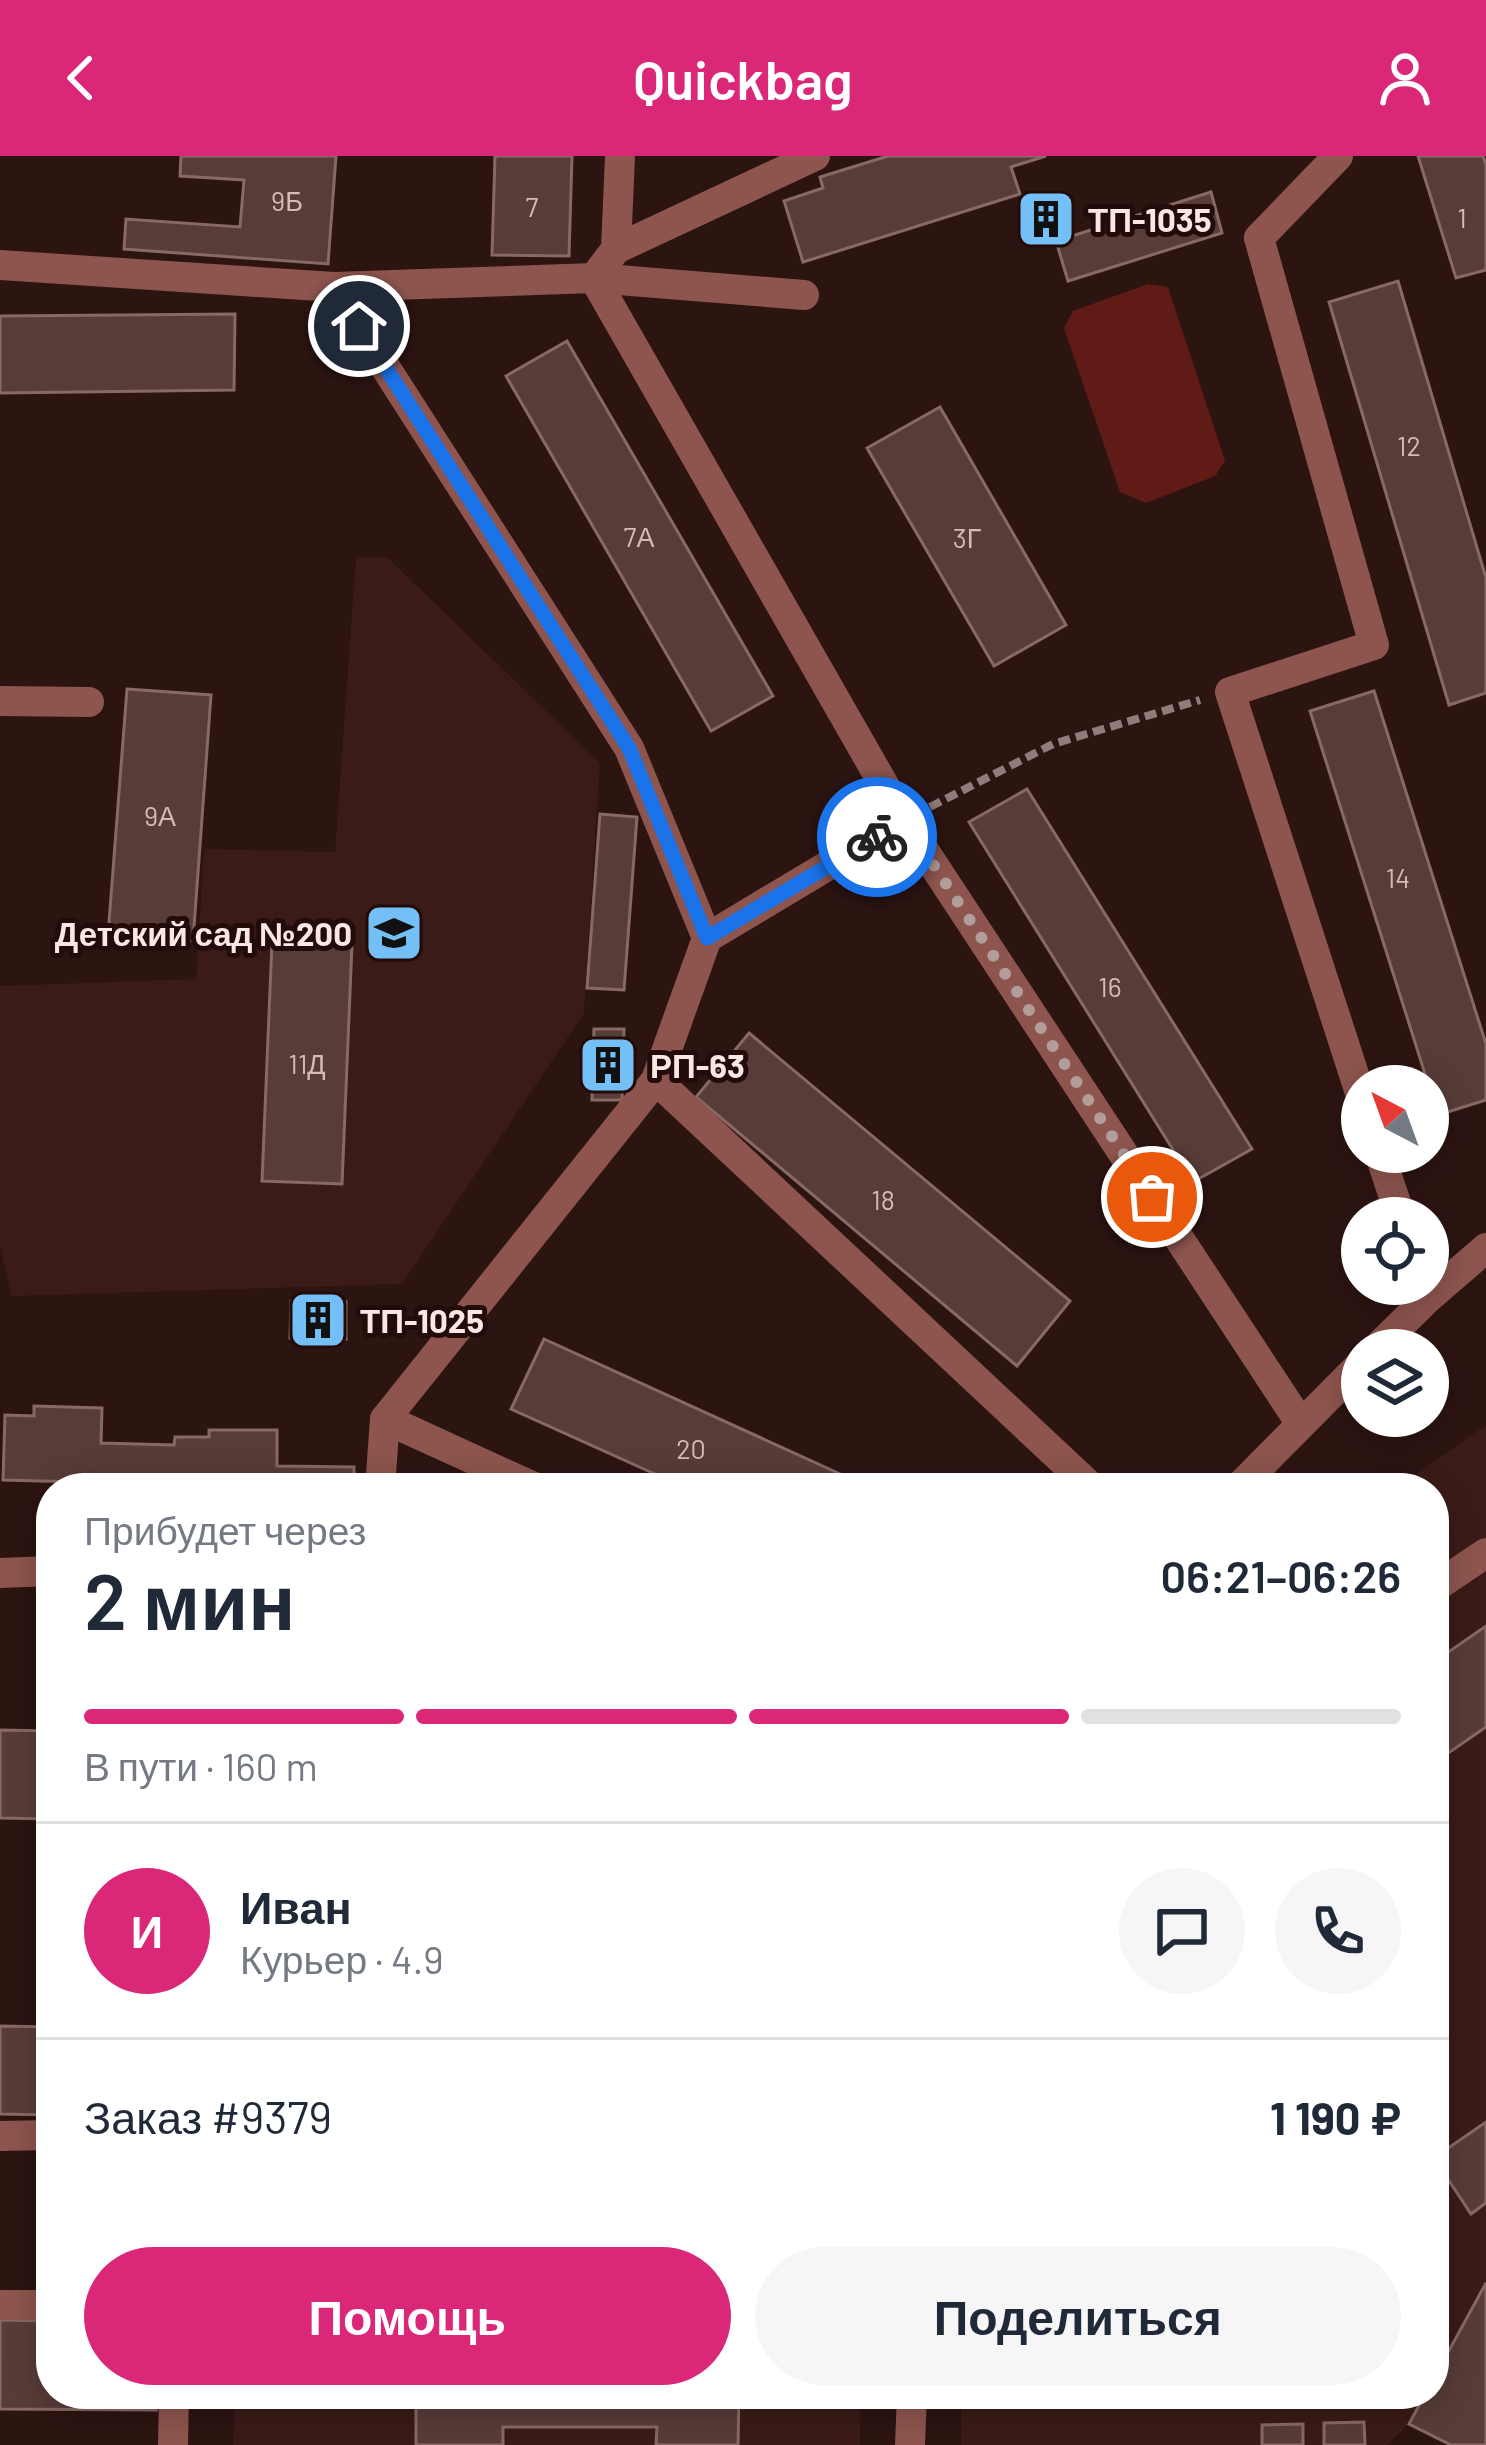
<!DOCTYPE html>
<html lang="ru">
<meta charset="utf-8">
<style>
:root{--surface:#fff;--page:#f6f6f7;--text:#1f2937;--muted:#747a83;--line:#e0e1e3;--accent:#db2777}
body{margin:0;font-family:Barlow,sans-serif;background:var(--page);color:var(--text);height:100vh;display:flex;flex-direction:column;font-size:45px;white-space:nowrap}
*{box-sizing:border-box;margin:0}
p{font-size:39px;color:var(--muted)}
.icon{flex:none;width:66px;height:66px;fill:none;stroke:currentColor;stroke-width:2;stroke-linecap:round;stroke-linejoin:round}
.map{position:relative;flex:1;overflow:hidden}
.drawer{position:absolute;left:36px;top:1317px;width:1413px;height:936px;display:flex;flex-direction:column;background:var(--surface);border-radius:48px;box-shadow:0 6px 30px #0003}
.drawer>*{flex:none}
.needle{width:78px;rotate:319deg}
.tools{position:absolute;left:1341px;top:909px;display:grid;gap:24px}
.tools a{display:grid;place-items:center;width:108px;height:108px;border-radius:50%;background:var(--surface);box-shadow:0 6px 30px #0003;font-size:60px}
.pin{position:absolute;display:grid;place-items:center;width:102px;height:102px;color:#fff;margin:-51px;border:6px solid #fff;border-radius:50%;box-shadow:0 3px 12px #0007}
.courier{position:absolute;display:grid;place-items:center;width:120px;height:120px;margin:-60px;border:9px solid #1a73e8;border-radius:50%;background:#fff;color:#222;box-shadow:0 3px 15px #0007}
.head em{font-style:normal;font-weight:600}
.head div{display:flex;flex-direction:column-reverse}
.head{display:flex;align-items:center;justify-content:space-between;height:204px;padding:0 48px}
h1{font-size:78px;font-weight:600;line-height:90px}
.bar{display:grid;grid-template-columns:repeat(4,1fr);gap:18px 12px;align-content:center;height:144px;padding:0 48px}
.bar i{height:15px;border-radius:9px;background:var(--line)}
.bar .selected{background:var(--accent)}
.bar p{grid-column:span 4}
.line{display:flex;align-items:center;gap:30px;padding:0 48px;border-top:3px solid var(--line)}
.line div{flex:1}
.round{display:grid;place-items:center;flex:none;width:126px;height:126px;border-radius:63px;background:var(--page)}
.action{display:flex;gap:24px;margin-top:auto;padding:24px 48px}
.action a{flex:1;height:138px;border-radius:72px;background:var(--accent);color:#fff;font-size:48px;font-weight:600;line-height:138px;text-align:center}
.action a+a{background:var(--page);color:var(--text)}
header{display:flex;justify-content:space-between;align-items:center;height:156px;padding:0 48px;background:var(--accent);color:#fff;font-size:54px;font-weight:600}
.map>svg:first-child{display:block}
</style>
<header><svg class="icon" aria-label="back" viewBox="0 0 24 24"><path d="M15 5l-7 7 7 7"/></svg>Quickbag<svg class="icon" aria-label="person" viewBox="0 0 24 24"><circle cx="12" cy="8" r="4"/><path d="M4 21q1-7 8-7t8 7"/></svg></header>
<div class="map">
<svg width="1486" height="2289" viewBox="0 0 1486 2289">
<rect width="100%" height="100%" fill="#2c1411"/>
<!-- built -->
<g fill="#3a1b17">
<polygon points="356,401 387,401 600,607 584,857 402,1128 12,1140 0,1090 0,830 196,823 204,693 335,696"/>
<polygon points="1486,1269 1486,2127 1434,2222 1434,1332 1396,1332"/>
<polygon points="235,2238 861,2238 860,2289 233,2289"/>
<polygon points="961,2238 1425,2238 1409,2268 1387,2289 961,2289"/>
</g>
<!-- green -->
<polygon fill="#601b17" points="1148,128 1168,131 1225,305 1215,320 1146,347 1120,336 1064,172 1073,155"/>
<!-- building -->
<g fill="#583c38" stroke="#886964" stroke-width="3">
<polygon points="181,0 336,0 328,108 124,93 126,63 240,71 244,24 180,20"/>
<polygon points="495,0 572,0 569,100 492,99"/>
<polygon points="888,0 1046,0 1011,11 1020,38 803,106 784,45 823,32 820,21"/>
<polygon points="1418,0 1483,0 1486,9 1486,114 1456,122"/>
<polygon points="1211,36 1222,77 1068,125 1056,85"/>
<polygon points="1058,39 1068,77 1033,87 1024,49"/>
<polygon points="1398,125 1486,422 1486,537 1449,549 1329,146"/>
<polygon points="235,158 234,234 0,237 0,160"/>
<polygon points="567,185 773,540 711,575 506,220"/>
<polygon points="940,251 1066,469 994,510 867,292"/>
<polygon points="127,533 211,539 193,785 108,779"/>
<polygon points="1374,535 1486,888 1486,944 1438,959 1310,555"/>
<polygon points="1027,633 1252,993 1193,1026 969,666"/>
<polygon points="600,658 637,661 624,834 587,832"/>
<polygon points="272,786 352,789 342,1028 262,1025"/>
<polygon points="594,873 624,873 622,944 592,944"/>
<polygon points="749,877 1070,1145 1017,1210 696,941"/>
<polygon points="291,1145 346,1146 346,1183 290,1182"/>
<polygon points="544,1183 871,1332 686,1332 511,1253"/>
<polygon points="34,1250 102,1252 101,1287 174,1289 175,1281 209,1281 209,1274 277,1274 277,1310 354,1311 354,1332 79,1332 79,1326 3,1324 5,1259 34,1260"/>
<polygon points="1486,1470 1486,1571 1434,1607 1434,1506"/>
<polygon points="0,1574 51,1575 51,1663 0,1662"/>
<polygon points="0,1870 51,1871 51,1959 0,1958"/>
<polygon points="1486,1966 1486,2047 1471,2058 1434,2002"/>
<polygon points="1486,2127 1486,2289 1451,2289 1409,2268 1425,2238 1434,2238 1434,2222"/>
<polygon points="0,2164 51,2165 51,2238 156,2238 156,2254 0,2253"/>
<polygon points="416,2238 739,2238 738,2289 656,2289 657,2271 503,2271 503,2289 416,2289"/>
<polygon points="1364,2266 1365,2289 1324,2289 1324,2267"/>
<polygon points="1303,2268 1303,2289 1262,2289 1262,2269"/>
</g>
<g fill="none" stroke-linecap="round" stroke-linejoin="round">
<!-- path -->
<polyline stroke="#917c79" stroke-width="8" stroke-dasharray="12 6" stroke-linecap="butt" points="930,651 1053,588 1200,544"/>
<!-- minor -->
<g stroke="#8d554e" stroke-width="30">
<polyline points="620,0 616,93 594,122 904,664 1301,1268"/>
<polyline points="1338,0 1259,82 1374,489 1230,536 1362,943"/>
<polyline points="616,93 815,0"/>
<polyline points="0,109 334,131 594,122 804,139"/>
<polyline points="334,131 629,592 707,782"/>
<polyline points="0,545 89,546"/>
<polyline points="656,924 1092,1332"/>
<polyline points="1379,996 1401,1062"/>
<polyline points="1375,1194 1427,1143 1486,1092"/>
<polyline points="385,1263 536,1332"/>
<polyline points="380,1332 385,1263 656,924 707,782 904,664"/>
<polyline points="1238,1332 1362,1207"/>
<polyline points="0,1417 51,1415"/>
<polyline points="1434,1432 1486,1397"/>
<polyline points="0,1980 51,1979"/>
<polyline points="0,2149 51,2149"/>
<polyline points="173,2289 174,2238"/>
<polyline points="910,2289 912,2238"/>
</g>
</g>
<g fill="none" stroke-linecap="round" stroke-linejoin="round">
<!-- done -->
<polyline stroke="#b19d9a" stroke-width="12" stroke-dasharray="0 21.6" points="877,681 904,664 1152,1041"/>
<!-- route -->
<polyline stroke="#1a73e8" stroke-width="15" points="359,170 629,592 707,782 877,681"/>
</g>
<!-- icons -->
<defs>
<symbol id="building-square" viewBox="-11 -11 22 22"><rect x="-9" y="-9" width="18" height="18" rx="4" fill="#74c0f6" stroke="#220b09"/><path d="M-4-6H4V6H1V3H-1V6H-4ZM-2.5-4.3h1.7v1.8h-1.7ZM.8-4.3h1.7v1.8H.8ZM-2.5-1h1.7V.8h-1.7ZM.8-1h1.7V.8H.8Z" fill="#111"/></symbol>
<symbol id="school-square" viewBox="-11 -11 22 22"><rect x="-9" y="-9" width="18" height="18" rx="4" fill="#74c0f6" stroke="#220b09"/><path d="M0-5L7-2L0 1L-7-2ZM-4 1L0 2.5L4 1V4Q0 6-4 4Z" fill="#111"/></symbol>
</defs>
<g fill-rule="evenodd">
<use href="#building-square" x="1013" y="30" width="66" height="66"/>
<use href="#school-square" x="361" y="744" width="66" height="66"/>
<use href="#building-square" x="575" y="876" width="66" height="66"/>
<use href="#building-square" x="285" y="1131" width="66" height="66"/>
</g>
<g text-anchor="middle" dominant-baseline="central" stroke-width="10" stroke-linejoin="round" paint-order="stroke">
<!-- number labels -->
<g font-size="27" fill="#d1bcb9">
<text x="287" y="44">9Б</text>
<text x="532" y="50">7</text>
<text x="1462" y="61">1</text>
<text x="1409" y="289">12</text>
<text x="639" y="380">7А</text>
<text x="967" y="381">3Г</text>
<text x="160" y="659">9А</text>
<text x="1398" y="721">14</text>
<text x="1110" y="830">16</text>
<text x="307" y="907">11Д</text>
<text x="883" y="1043">18</text>
<text x="691" y="1292">20</text>
</g>
<!-- poi labels -->
<g font-size="33" font-weight="bold" fill="#f9e7e4" stroke="#220b09" text-anchor="start">
<text x="1088" y="63">ТП-1035</text>
<text x="352" y="777" text-anchor="end">Детский сад №200</text>
<text x="650" y="909">РП-63</text>
<text x="360" y="1164">ТП-1025</text>
</g>
</g>
</svg>
<div class="tools">
<a><svg class="needle" viewBox="-14 -14 28 28"><path d="M0-13l5 13h-10z" fill="#e53935"/><path d="M0 13l5-13h-10z" fill="#747a83"/></svg></a>
<a><svg class="icon" aria-label="locate" viewBox="0 0 24 24"><circle cx="12" cy="12" r="6"/><path d="M12 2v4M12 18v4M2 12h4M18 12h4"/></svg></a>
<a><svg class="icon" aria-label="layers" viewBox="0 0 24 24"><path d="M12 4l9 5-9 5-9-5zM3 14l9 5 9-5"/></svg></a>
</div>
<div class="pin" style="left:1152px;top:1041px;background:#ea580c"><svg class="icon" aria-label="bag" viewBox="0 0 24 24"><path d="M5 8h14l-1 12H6zM9 8a3 3 0 0 1 6 0"/></svg></div>
<div class="pin" style="left:359px;top:170px;background:#1f2937"><svg class="icon" aria-label="home" viewBox="0 0 24 24"><path d="M3 11l9-7 9 7M6 9v11h12V9"/></svg></div>
<div class="courier" style="left:877px;top:681px"><svg class="icon" aria-label="bike" viewBox="0 0 24 24"><circle cx="6" cy="16" r="4"/><circle cx="18" cy="16" r="4"/><path d="M6 16l4-8h5l3 8M10 8l3 8H6M13 5h3"/></svg></div>
<section class="drawer">
<div class="head"><div><h1>2 мин</h1><p>Прибудет через</p></div><em>06:21–06:26</em></div>
<div class="bar"><i class="selected"></i><i class="selected"></i><i class="selected"></i><i></i><p>В пути · 160 m</p></div>
<div class="line" style="height:216px"><b class="round" style="background:var(--accent);color:#fff">И</b><div><b>Иван</b><p>Курьер · 4.9</p></div><a class="round"><svg class="icon" aria-label="chat" viewBox="0 0 24 24"><path d="M4 5h16v11H9l-5 4z"/></svg></a><a class="round"><svg class="icon" aria-label="phone" viewBox="0 0 24 24"><path d="M5 4h4l2 5-3 2q2 4 5 5l2-3 5 2v4C11 20 4 13 5 4z"/></svg></a></div>
<div class="line" style="height:156px"><div>Заказ #9379</div><b>1 190 ₽</b></div>
<div class="action"><a>Помощь</a><a>Поделиться</a></div>
</section>
</div>
